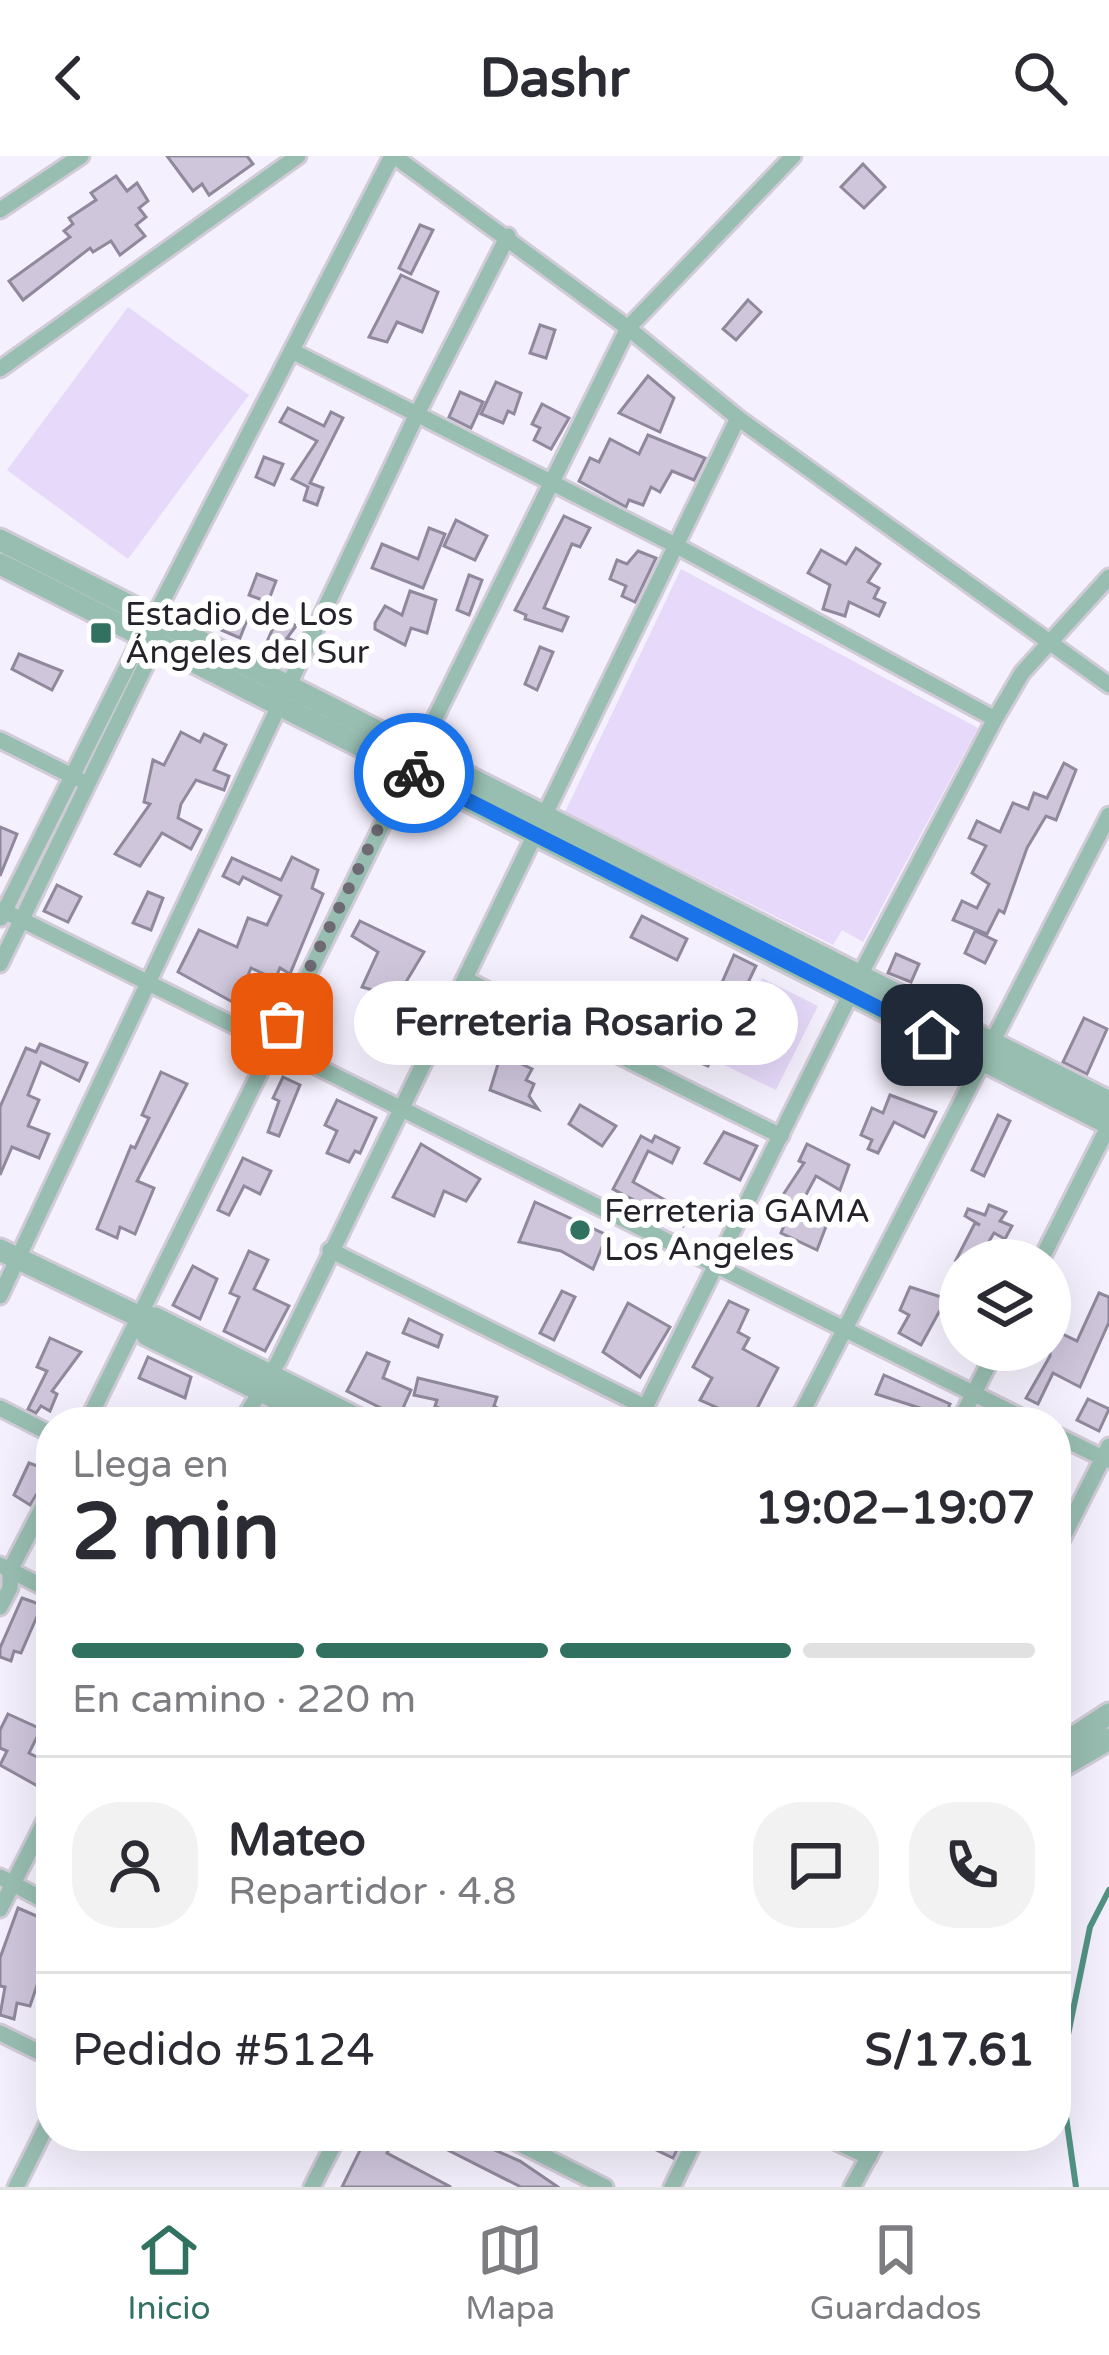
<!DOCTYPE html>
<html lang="es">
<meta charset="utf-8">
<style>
:root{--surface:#fff;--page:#f2f2f3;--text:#2b2b33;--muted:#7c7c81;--line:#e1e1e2;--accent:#31715f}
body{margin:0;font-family:"Varela Round",sans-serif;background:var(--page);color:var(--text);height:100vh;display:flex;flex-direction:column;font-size:45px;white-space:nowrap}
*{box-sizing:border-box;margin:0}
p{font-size:39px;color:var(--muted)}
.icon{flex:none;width:66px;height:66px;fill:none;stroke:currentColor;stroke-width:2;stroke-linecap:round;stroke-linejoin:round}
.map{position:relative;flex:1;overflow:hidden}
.side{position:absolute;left:36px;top:1251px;width:1035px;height:744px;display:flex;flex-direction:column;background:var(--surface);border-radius:48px;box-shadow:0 12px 48px #0002}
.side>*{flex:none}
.controls{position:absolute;left:939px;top:1083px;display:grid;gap:24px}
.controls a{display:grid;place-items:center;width:132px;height:132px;border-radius:50%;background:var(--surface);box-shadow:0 12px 48px #0002;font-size:60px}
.pin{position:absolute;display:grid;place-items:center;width:102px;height:102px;color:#fff;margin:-51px;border-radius:24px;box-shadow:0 6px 18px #0006}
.courier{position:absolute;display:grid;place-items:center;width:120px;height:120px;margin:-60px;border:9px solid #1a73e8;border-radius:50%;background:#fff;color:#222;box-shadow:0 3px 15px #0007}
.bubble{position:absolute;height:84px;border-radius:42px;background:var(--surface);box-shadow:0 12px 48px #0002;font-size:39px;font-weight:800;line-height:84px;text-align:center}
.headline em{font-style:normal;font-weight:800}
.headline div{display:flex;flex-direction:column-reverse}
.headline{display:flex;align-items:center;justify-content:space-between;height:204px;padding:0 36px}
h1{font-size:78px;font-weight:800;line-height:90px}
.bar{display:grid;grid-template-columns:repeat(4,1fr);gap:18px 12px;align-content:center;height:144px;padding:0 36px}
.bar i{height:15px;border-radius:9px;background:var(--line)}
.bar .on{background:var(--accent)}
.bar p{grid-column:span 4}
.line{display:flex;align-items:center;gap:30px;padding:0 36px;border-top:3px solid var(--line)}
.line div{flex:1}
.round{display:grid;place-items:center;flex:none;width:126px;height:126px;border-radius:48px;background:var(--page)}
header{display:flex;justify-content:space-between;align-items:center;height:156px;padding:0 36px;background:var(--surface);font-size:54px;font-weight:800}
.menu{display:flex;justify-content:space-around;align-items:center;height:168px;border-top:3px solid var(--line);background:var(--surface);font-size:33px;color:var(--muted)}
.menu a{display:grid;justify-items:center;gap:6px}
.menu .on{color:var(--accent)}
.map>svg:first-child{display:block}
</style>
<header><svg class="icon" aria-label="back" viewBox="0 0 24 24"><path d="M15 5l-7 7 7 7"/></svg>Dashr<svg class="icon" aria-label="search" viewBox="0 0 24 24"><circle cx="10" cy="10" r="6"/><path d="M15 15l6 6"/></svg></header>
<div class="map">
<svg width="1109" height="2031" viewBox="0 0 1109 2031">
<rect width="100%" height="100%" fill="#f5f0fd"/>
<!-- green -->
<g fill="#e6d9fa">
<polygon points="128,151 249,239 128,403 7,314"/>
<polygon points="681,413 978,572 863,786 842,774 833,789 565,656"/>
<polygon points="762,822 818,850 776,934 720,907"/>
</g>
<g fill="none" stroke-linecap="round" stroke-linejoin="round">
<!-- stream -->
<polyline stroke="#529383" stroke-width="6" points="1076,2031 1060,1918 1090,1771 1109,1734"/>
</g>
<!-- building -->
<g fill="#cfc6dc" stroke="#90889c" stroke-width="3">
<polygon points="167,0 247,0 253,8 209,39 202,28 193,35"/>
<polygon points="863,8 885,31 864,52 841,31"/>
<polygon points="116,20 127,35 137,27 148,45 139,52 146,61 136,69 145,80 120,99 111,85 93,96 90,92 23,144 9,125 70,81 64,75 73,68 69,62 96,44 91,37"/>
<polygon points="420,69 433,74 411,118 399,112"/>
<polygon points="401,119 438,136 422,176 397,166 387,186 369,181"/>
<polygon points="748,144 761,156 736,184 723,173"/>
<polygon points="540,169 555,174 546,202 530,197"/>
<polygon points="648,220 674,242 660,276 619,257"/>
<polygon points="496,226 521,237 514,258 508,255 503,267 481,258"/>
<polygon points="460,236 483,246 471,272 449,261"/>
<polygon points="542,248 569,262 551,293 534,284 540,272 532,268"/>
<polygon points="288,252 324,270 331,256 343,262 310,327 323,332 317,349 304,344 308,331 292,323 317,285 280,266"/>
<polygon points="648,279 705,302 694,324 672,315 660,336 651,331 643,349 629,344 626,351 579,325 590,302 599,306 610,283 639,298"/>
<polygon points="264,301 283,308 274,329 256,321"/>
<polygon points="564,360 590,372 580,391 572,388 544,452 568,461 562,475 525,463 526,459 515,454"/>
<polygon points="456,364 487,380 475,404 444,390"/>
<polygon points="429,372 445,378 423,432 372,412 382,388 418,403"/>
<polygon points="856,392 880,408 868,426 879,432 874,442 885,447 879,460 849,446 845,460 823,453 830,429 808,417 821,394 846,408"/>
<polygon points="638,395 656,402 635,446 622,440 626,430 610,423 617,404 627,408"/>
<polygon points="257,418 276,425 268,446 249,439"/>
<polygon points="469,419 482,424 469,459 457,454"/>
<polygon points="410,435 436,444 427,477 411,472 405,489 375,473 375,467 385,450 402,459"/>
<polygon points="221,454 247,464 240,482 214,471"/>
<polygon points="279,458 296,470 287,482 294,485 285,505 263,495"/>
<polygon points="540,491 553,496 537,534 525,528"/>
<polygon points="19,498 62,515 52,534 12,513"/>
<polygon points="181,576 200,586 204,578 226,589 214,614 229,620 224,634 196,624 181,648 178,662 201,674 191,693 162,677 140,710 115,698 150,648 144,646 153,604 164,609"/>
<polygon points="1064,607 1076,614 1056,664 1046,660 1027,692 1004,757 999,754 987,778 953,764 962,745 977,752 989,728 972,717 986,690 969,682 977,665 1000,676 1013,647 1028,653 1034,637 1047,642"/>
<polygon points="0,671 17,678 0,720"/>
<polygon points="292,701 318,714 312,732 323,738 290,818 280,812 275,823 251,812 236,848 178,816 199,774 237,791 248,762 267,769 281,740 243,721 239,728 223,720 232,702 281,724"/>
<polygon points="57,729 81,741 68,766 44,755"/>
<polygon points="148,736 163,742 151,774 133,767"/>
<polygon points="642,760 687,783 677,804 631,781"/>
<polygon points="360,765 424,796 397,841 362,831 378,796 352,780"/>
<polygon points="975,775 996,785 985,807 965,797"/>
<polygon points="896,798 919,808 911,826 888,817"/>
<polygon points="734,799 756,810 708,910 689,902"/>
<polygon points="1084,862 1107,873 1087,918 1063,906"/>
<polygon points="40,888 87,907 79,925 41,906 28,939 39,944 28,970 49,978 39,1002 12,991 0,1019 0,951 26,892 36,896"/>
<polygon points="911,890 938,903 929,922 904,909"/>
<polygon points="501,898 532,913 526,924 534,928 529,940 538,953 490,934"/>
<polygon points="161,916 187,928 137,1025 154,1032 135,1078 120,1071 117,1082 97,1073 131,990 135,992 149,962 142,959"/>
<polygon points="283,921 300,929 279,980 268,976 279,945 273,942"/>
<polygon points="890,939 936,956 924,981 894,966 878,997 868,993 872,984 861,979 872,952 883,957"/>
<polygon points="337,944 376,962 360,997 355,995 349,1006 327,997 337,975 325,969"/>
<polygon points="580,949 616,970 602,990 569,968"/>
<polygon points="998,959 1010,965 984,1020 972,1014"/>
<polygon points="724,976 757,990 740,1024 705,1007"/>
<polygon points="641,980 652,986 655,980 679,992 672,1007 648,995 633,1026 690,1058 683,1070 613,1033"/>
<polygon points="421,988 480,1023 466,1045 444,1035 434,1060 393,1041"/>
<polygon points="807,988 849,1009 840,1034 816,1020 802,1046 830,1060 817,1094 781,1077 788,1059 775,1051 804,1007 799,1005"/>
<polygon points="243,1002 271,1015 260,1038 244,1030 229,1059 218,1054"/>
<polygon points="535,1046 607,1079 593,1113 561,1095 519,1086"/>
<polygon points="989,1049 1006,1056 1000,1065 1012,1070 1005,1083 994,1077 978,1104 956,1104 975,1067 980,1069 965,1060 968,1053 985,1059"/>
<polygon points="249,1095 268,1104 254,1133 289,1150 265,1195 224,1175 239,1141 230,1137"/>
<polygon points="193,1110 217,1123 200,1163 173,1149"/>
<polygon points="910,1131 960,1147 960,1168 939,1156 921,1189 899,1177 909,1159 900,1154"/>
<polygon points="562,1135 575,1141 554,1184 540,1177"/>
<polygon points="1099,1137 1109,1141 1109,1166 1080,1231 1053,1217 1038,1248 1026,1242 1050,1200 1050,1172 1077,1185"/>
<polygon points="729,1145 748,1154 738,1176 749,1182 743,1193 778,1212 750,1266 700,1244 712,1222 693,1211"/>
<polygon points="628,1147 670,1171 640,1221 603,1196"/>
<polygon points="409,1163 442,1179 438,1191 403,1177"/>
<polygon points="50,1182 81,1196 52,1235 57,1238 50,1255 41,1250 36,1257 28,1253 47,1215 37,1211"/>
<polygon points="367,1197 389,1206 383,1222 411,1234 399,1261 347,1235"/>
<polygon points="148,1201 191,1221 185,1242 139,1222"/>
<polygon points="884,1219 950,1248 945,1260 876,1238"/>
<polygon points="418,1222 497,1241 494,1250 501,1254 495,1266 459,1261 435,1250 437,1244 414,1239"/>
<polygon points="1088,1243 1109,1253 1099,1275 1077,1264"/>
<polygon points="29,1307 51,1315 30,1349 14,1339"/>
<polygon points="22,1442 42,1449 21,1497 14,1495 11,1505 0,1501 0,1492"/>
<polygon points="8,1558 41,1573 29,1597 51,1608 43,1633 0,1609 7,1595 0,1592 0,1574"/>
<polygon points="18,1752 41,1762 39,1771 51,1776 51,1788 30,1850 17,1847 14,1863 0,1859 5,1831 0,1830 0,1802"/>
<polygon points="367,1980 395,1980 387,1997 451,2031 342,2031"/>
<polygon points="420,1980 462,1980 520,2005 558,2031 521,2031"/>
<polygon points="627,1980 684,1980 673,2002"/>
</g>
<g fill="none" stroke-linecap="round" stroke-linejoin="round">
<defs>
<g id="minor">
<polyline points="394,0 628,172 738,262 1109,529"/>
<polyline points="0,54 81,0"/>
<polyline points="294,196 677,390 995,563"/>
<polyline points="0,213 298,0"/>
<polyline points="0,584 78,623"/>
<polyline points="0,753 1031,1266"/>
<polyline points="1,762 146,473"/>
<polyline points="0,808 156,488 161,448 392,0"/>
<polyline points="465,823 781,980"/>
<polyline points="330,1094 645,1251"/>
<polyline points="1041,1104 1109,969"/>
<polyline points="0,1140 417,258 508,80"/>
<polyline points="0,1252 51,1278"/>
<polyline points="87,1266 628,172 793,0"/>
<polyline points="242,1266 279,1204 738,262"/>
<polyline points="638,1266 859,821 995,563 1022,517 1109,421"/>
<polyline points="797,1266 1109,659"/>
<polyline points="959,1266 996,1194"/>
<polyline points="1056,1279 1107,1304"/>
<polyline points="1056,1395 1109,1290"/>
<polyline points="0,1409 51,1435"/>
<polyline points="0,1451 10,1432 10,1414 51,1335"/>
<polyline points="0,1721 51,1748"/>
<polyline points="0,1753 51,1653"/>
<polyline points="0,1877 51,1902"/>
<polyline points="504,1980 605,2031"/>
<polyline points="824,1980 869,2001"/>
<polyline points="16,2031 51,1961"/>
<polyline points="312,2031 338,1980"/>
<polyline points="672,2031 697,1980"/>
<polyline points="852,2031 880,1980"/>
</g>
<g id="tertiary">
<polyline points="0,384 1109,946"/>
<polyline points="0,408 1109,968"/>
<polyline points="0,1094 140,1161 155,1162 364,1266"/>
<polyline points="140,1161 147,1179 324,1266"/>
<polyline points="1056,1593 1109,1558"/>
<polyline points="1056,1614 1109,1583"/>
</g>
</defs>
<!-- minor casing -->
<use href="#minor" stroke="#d0cbd7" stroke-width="21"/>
<!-- tertiary casing -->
<use href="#tertiary" stroke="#d0cbd7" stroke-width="27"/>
<!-- minor -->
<use href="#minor" stroke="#98beb1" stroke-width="15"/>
<!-- tertiary -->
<use href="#tertiary" stroke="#98beb1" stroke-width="21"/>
</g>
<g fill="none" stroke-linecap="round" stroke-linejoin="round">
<!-- done -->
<polyline stroke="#6e6a74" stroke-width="12" stroke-dasharray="0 21.6" points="282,868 407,614 414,617"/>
<!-- route -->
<polyline stroke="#1a73e8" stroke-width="15" points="414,617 932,879"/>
</g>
<!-- markers -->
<g fill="#31715f" stroke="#fff" stroke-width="4.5">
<rect x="89" y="465" width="24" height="24" rx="6"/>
<circle cx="580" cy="1074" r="12"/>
</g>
<g text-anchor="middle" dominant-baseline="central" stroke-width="12" stroke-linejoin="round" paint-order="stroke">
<!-- poi labels -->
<g font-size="33" fill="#26222b" stroke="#fff" text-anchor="start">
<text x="125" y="458">Estadio de Los<tspan x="125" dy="38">Ángeles del Sur</tspan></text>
<text x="604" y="1055">Ferreteria GAMA<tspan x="604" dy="38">Los Angeles</tspan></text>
</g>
</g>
</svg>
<div class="controls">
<a><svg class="icon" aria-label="layers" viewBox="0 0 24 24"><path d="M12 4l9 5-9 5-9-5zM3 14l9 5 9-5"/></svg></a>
</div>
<div class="pin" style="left:282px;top:868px;background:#ea580c"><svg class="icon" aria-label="bag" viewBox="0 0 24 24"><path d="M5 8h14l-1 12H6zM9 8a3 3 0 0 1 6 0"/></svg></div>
<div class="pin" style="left:932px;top:879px;background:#1f2937"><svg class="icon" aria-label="home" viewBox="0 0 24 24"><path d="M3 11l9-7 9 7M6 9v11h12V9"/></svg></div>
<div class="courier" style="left:414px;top:617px"><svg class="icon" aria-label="bike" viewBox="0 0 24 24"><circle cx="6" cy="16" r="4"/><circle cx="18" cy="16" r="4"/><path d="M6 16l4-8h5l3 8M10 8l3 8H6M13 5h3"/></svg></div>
<div class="bubble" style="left:354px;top:825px;width:444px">Ferreteria Rosario 2</div>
<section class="side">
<div class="headline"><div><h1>2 min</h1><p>Llega en</p></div><em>19:02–19:07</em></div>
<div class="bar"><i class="on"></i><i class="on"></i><i class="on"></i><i></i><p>En camino · 220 m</p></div>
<div class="line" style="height:216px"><a class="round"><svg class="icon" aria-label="person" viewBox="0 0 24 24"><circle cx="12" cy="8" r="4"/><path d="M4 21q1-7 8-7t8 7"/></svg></a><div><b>Mateo</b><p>Repartidor · 4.8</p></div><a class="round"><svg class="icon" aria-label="chat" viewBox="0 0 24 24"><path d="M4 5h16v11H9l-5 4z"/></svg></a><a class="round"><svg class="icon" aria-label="phone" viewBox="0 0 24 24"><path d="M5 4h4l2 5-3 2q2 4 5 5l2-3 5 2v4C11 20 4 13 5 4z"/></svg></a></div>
<div class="line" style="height:156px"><div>Pedido #5124</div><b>S/17.61</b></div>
</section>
</div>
<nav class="menu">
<a class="on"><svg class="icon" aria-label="home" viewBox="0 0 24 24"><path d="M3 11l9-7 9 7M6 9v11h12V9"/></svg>Inicio</a>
<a><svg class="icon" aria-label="map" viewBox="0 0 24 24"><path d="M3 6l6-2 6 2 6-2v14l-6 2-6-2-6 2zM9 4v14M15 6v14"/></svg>Mapa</a>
<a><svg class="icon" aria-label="saved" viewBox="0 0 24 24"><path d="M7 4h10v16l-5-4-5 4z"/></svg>Guardados</a>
</nav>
